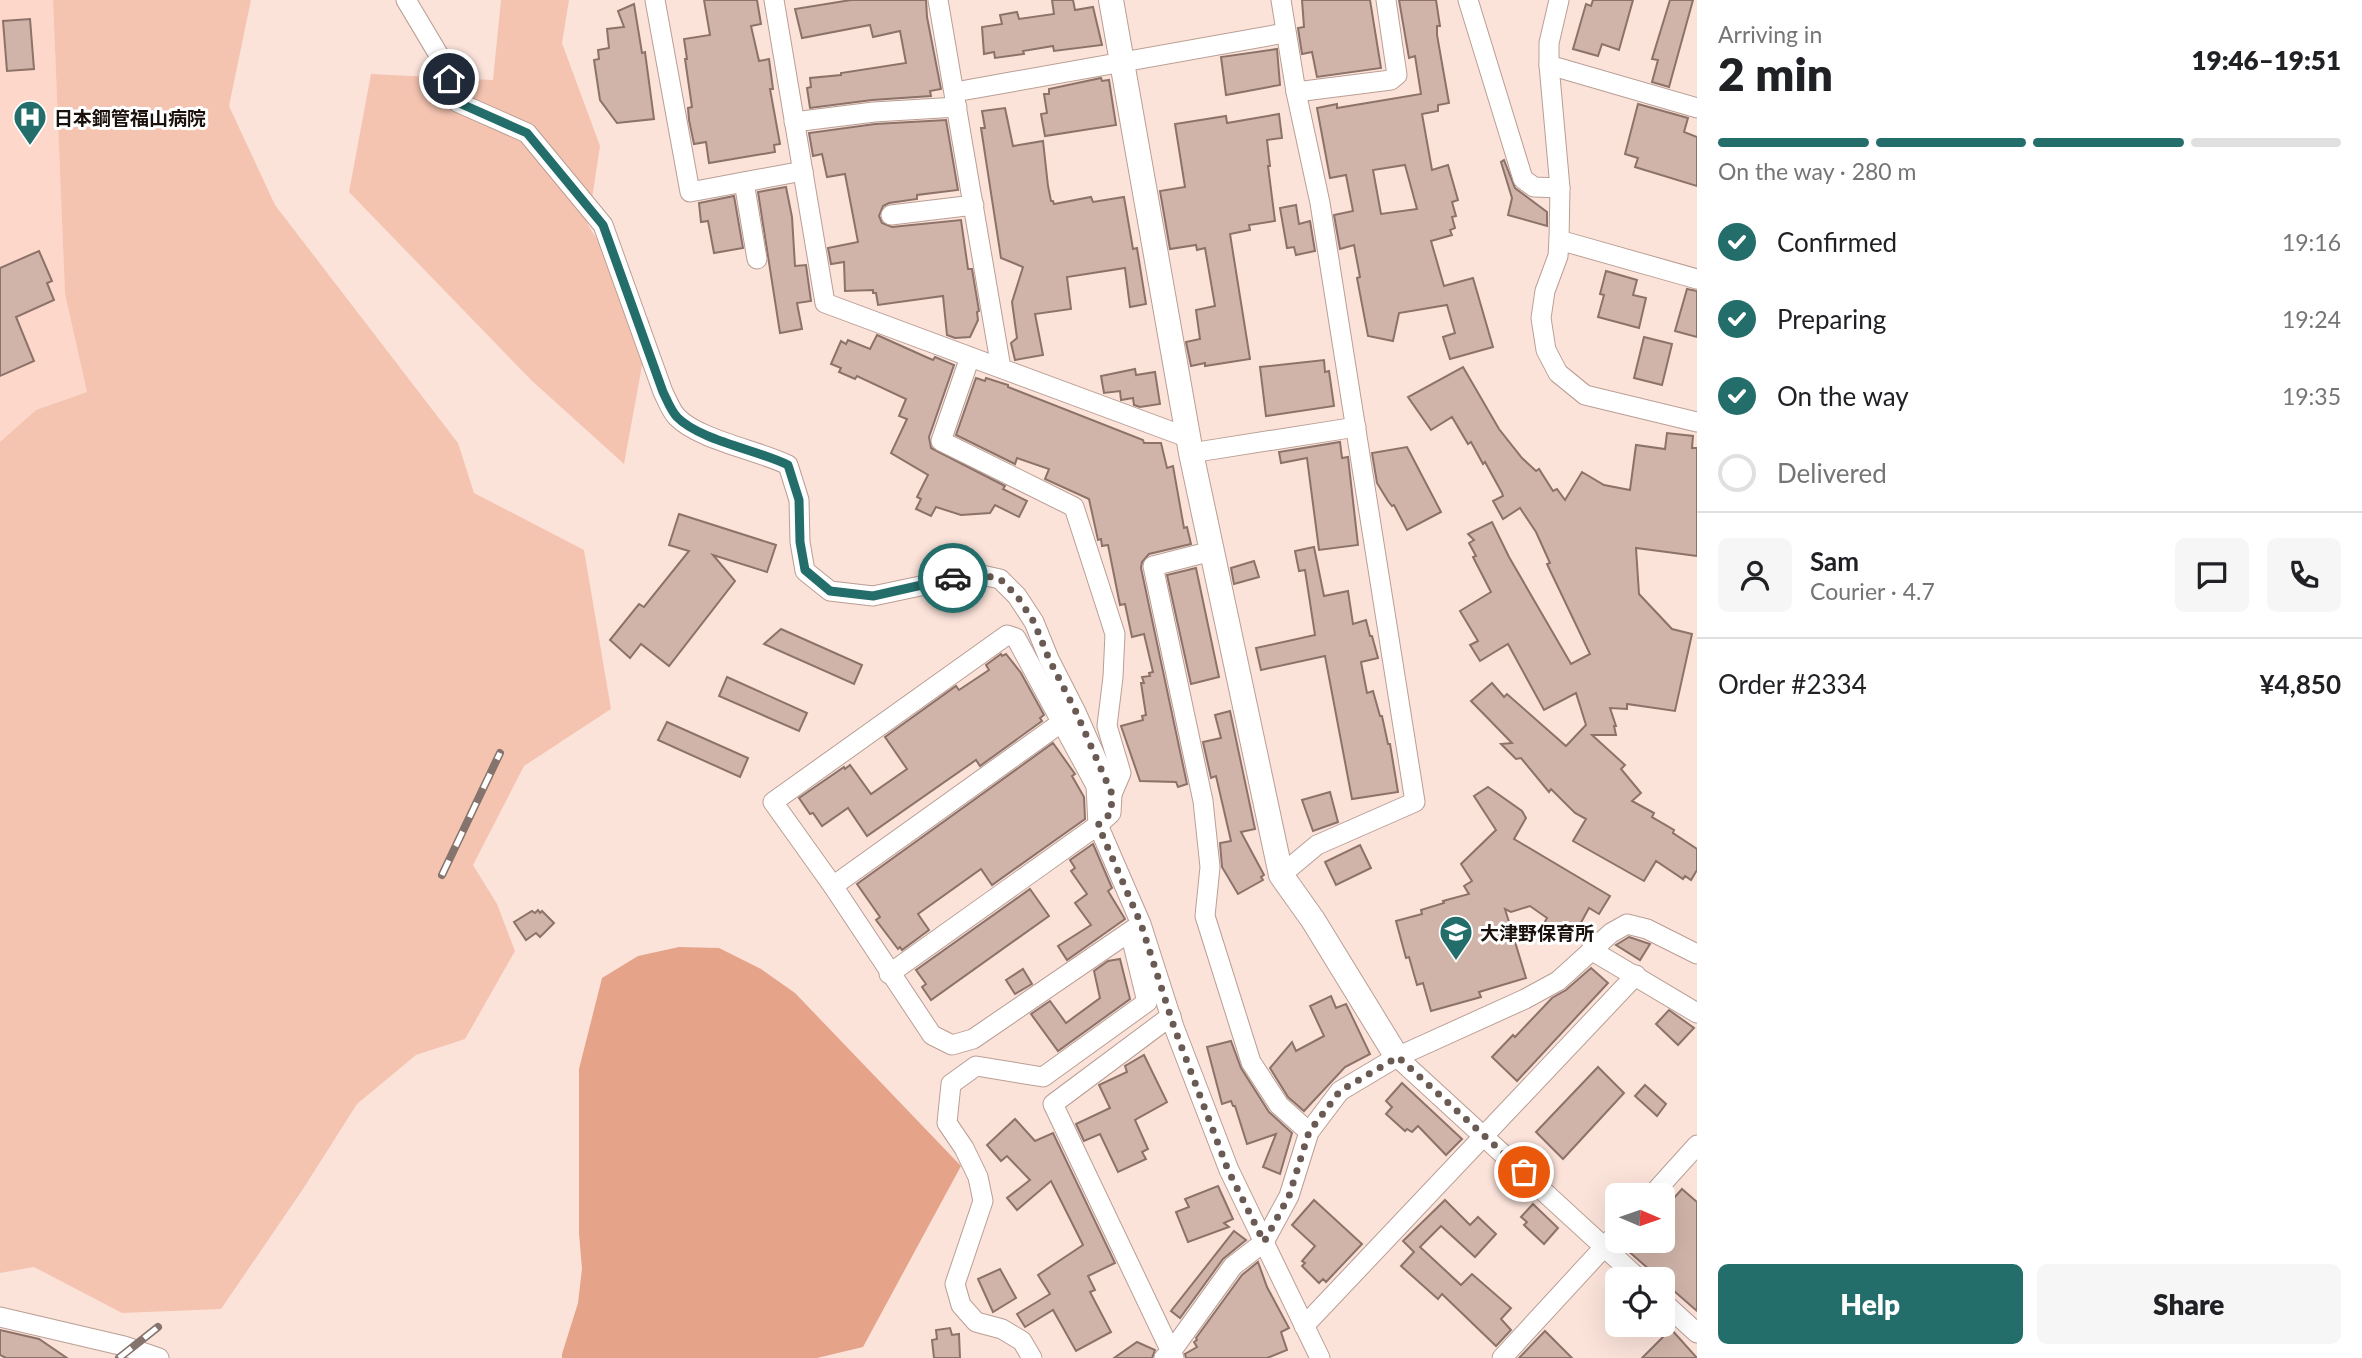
<!DOCTYPE html>
<meta charset="utf-8">
<style>
:root{--surface:#fff;--page:#f6f6f6;--text:#202124;--muted:#757577;--line:#e0e0e0;--accent:#236e6b}
body{margin:0;font-family:Lato,"Noto Sans JP",sans-serif;background:var(--page);color:var(--text);height:100vh;display:flex;flex-direction:column;font-size:26px;white-space:nowrap}
*{box-sizing:border-box;margin:0}
p{font-size:23px;color:var(--muted)}
.icon{flex:none;width:38px;height:38px;fill:none;stroke:currentColor;stroke-width:2;stroke-linecap:round;stroke-linejoin:round}
.map{position:relative;flex:1;overflow:hidden}
.panel{display:flex;flex-direction:column;background:var(--surface);width:665px}
.panel>*{flex:none}
.needle{width:46px;rotate:92deg}
.fabs{position:absolute;left:1605px;top:1183px;display:grid;gap:14px}
.fabs a{display:grid;place-items:center;width:70px;height:70px;border-radius:10px;background:var(--surface);box-shadow:0 7px 28px #0002;font-size:35px}
.pin{position:absolute;display:grid;place-items:center;width:60px;height:60px;color:#fff;margin:-30px;border:4px solid #fff;border-radius:50%;box-shadow:0 2px 7px #0007}
.courier{position:absolute;display:grid;place-items:center;width:70px;height:70px;margin:-35px;border:5px solid #236e6b;border-radius:50%;background:#fff;color:#222;box-shadow:0 2px 9px #0007}
.head em{font-style:normal;font-weight:800}
.head div{display:flex;flex-direction:column-reverse}
.head{display:flex;align-items:center;justify-content:space-between;height:119px;padding:0 21px}
h1{font-size:46px;font-weight:800;line-height:52px}
.bar{display:grid;grid-template-columns:repeat(4,1fr);gap:10px 7px;align-content:center;height:84px;padding:0 21px}
.bar i{height:9px;border-radius:5px;background:var(--line)}
.bar .current{background:var(--accent)}
.bar p{grid-column:span 4}
.line{display:flex;align-items:center;gap:18px;padding:0 21px;border-top:2px solid var(--line)}
.line div{flex:1}
.round{display:grid;place-items:center;flex:none;width:74px;height:74px;border-radius:10px;background:var(--page)}
ol{padding:0 21px;list-style:none}
li{display:flex;align-items:center;gap:21px;height:77px}
li p{margin-inline-start:auto}
li .icon{padding:7px;border-radius:50%;background:var(--accent);color:#fff;stroke-width:4}
li:last-child{color:var(--muted)}
li i{width:38px;height:38px;border:4px solid var(--line);border-radius:50%}
.action{display:flex;gap:14px;margin-top:auto;padding:14px 21px}
.action a{flex:1;height:80px;border-radius:10px;background:var(--accent);color:#fff;font-size:28px;font-weight:800;line-height:80px;text-align:center}
.action a+a{background:var(--page);color:var(--text)}
main{display:flex;flex:1;min-height:0}
.map>svg:first-child{display:block}
</style>
<main>
<div class="map">
<svg width="1697" height="1358" viewBox="0 0 1697 1358">
<rect width="100%" height="100%" fill="#fbe3da"/>
<!-- built -->
<polygon fill="#fdd7c9" points="0,0 53,0 65,294 87,392 36,410 0,442"/>
<!-- green -->
<g fill="#f5c4b1">
<polygon points="53,0 251,0 229,106 275,205 458,443 474,493 584,550 611,709 524,766 473,865 497,904 515,951 465,1039 416,1055 357,1104 303,1189 221,1309 122,1313 34,1267 0,1273 0,442 36,410 87,392 65,294"/>
<polygon points="501,0 569,0 562,43 600,146 588,225 650,322 624,464 531,380 349,192 371,74 493,80"/>
</g>
<!-- water -->
<polygon fill="#e5a38a" points="679,947 719,948 761,969 795,993 961,1166 863,1347 817,1358 562,1358 562,1354 578,1303 582,1269 579,1233 579,1069 602,978 638,956"/>
<!-- building -->
<g fill="#d0b4a9" stroke="#8c7268" stroke-width="2" fill-rule="evenodd">
<polygon points="704,0 757,0 761,24 751,26 759,61 769,59 773,89 770,89 780,144 774,145 775,152 709,163 706,142 694,144 689,120 688,108 692,107 685,59 687,59 684,39 710,35"/>
<polygon points="851,0 926,0 927,17 941,89 930,91 931,96 872,100 810,108 807,88 811,87 810,78 841,75 841,73 906,63 900,31 873,37 870,25 802,38 795,9"/>
<polygon points="1052,0 1073,0 1075,10 1093,7 1102,45 1054,51 1053,46 1023,51 1024,54 995,58 994,52 984,54 982,27 1002,24 1000,15 1017,12 1019,19 1054,14"/>
<polygon points="1302,0 1370,0 1381,68 1317,77 1312,52 1302,54 1298,28 1304,27"/>
<path d="M1399 0H1436L1440 26H1437V35L1449 103 1438 105V111L1422 114 1432 170 1448 165 1458 200 1452 202 1456 216 1452 217 1455 228 1450 230 1452 235 1431 241 1444 286 1473 278 1493 347 1450 359 1443 337 1455 333 1447 305 1399 313 1393 341 1368 336 1357 278 1360 277 1354 245 1340 249 1334 215 1353 211 1346 175 1330 178 1317 108 1337 104V108L1421 94 1415 56 1409 58ZM1405 165 1417 209 1381 214 1373 170Z"/>
<polygon points="1593,0 1633,0 1619,50 1602,44 1598,56 1573,49 1586,4 1591,6"/>
<polygon points="1670,0 1693,0 1669,87 1652,82 1658,60 1652,59"/>
<polygon points="634,4 642,53 645,52 654,119 617,123 600,100 594,60 599,59 598,50 609,48 607,29 624,27 618,11"/>
<polygon points="30,19 34,69 7,71 3,21"/>
<polygon points="1277,49 1280,85 1226,95 1221,57"/>
<polygon points="1101,78 1102,81 1109,80 1116,125 1045,136 1041,114 1047,113 1044,94 1049,94 1049,89"/>
<polygon points="1638,104 1688,118 1684,132 1697,137 1697,186 1635,167 1638,158 1625,154"/>
<polygon points="1005,108 1013,146 1043,141 1048,186 1051,201 1053,201 1054,204 1091,197 1093,202 1124,197 1133,249 1137,248 1146,304 1130,307 1125,268 1067,277 1071,309 1035,314 1043,355 1015,360 1011,343 1017,338 1012,302 1023,267 1001,258 981,128 985,128 982,111"/>
<polygon points="1279,114 1282,138 1267,140 1270,166 1268,166 1275,221 1249,225 1250,230 1230,234 1250,359 1205,366 1205,363 1191,366 1186,342 1200,339 1196,310 1215,306 1205,248 1197,250 1196,245 1170,249 1160,191 1185,187 1175,124 1226,116 1227,123"/>
<polygon points="946,120 958,190 917,195 917,199 889,203 883,206 879,216 882,223 892,227 961,220 968,269 972,269 979,311 977,312 978,320 970,337 955,338 947,335 943,296 878,305 876,293 873,293 873,290 845,291 844,262 831,264 828,248 858,242 845,174 827,177 822,154 813,156 809,133 875,124"/>
<polygon points="1504,160 1515,188 1547,212 1547,226 1508,215 1512,198 1501,162"/>
<polygon points="786,187 792,217 795,266 806,265 811,301 797,303 802,329 780,333 758,192"/>
<polygon points="734,196 743,248 714,253 708,221 701,222 699,203"/>
<polygon points="1296,205 1299,224 1310,221 1315,251 1296,255 1294,247 1287,248 1280,208"/>
<polygon points="39,251 52,281 47,283 54,300 16,317 34,361 0,376 0,268"/>
<polygon points="1606,271 1637,280 1633,295 1646,298 1639,328 1598,317 1604,295 1600,294"/>
<polygon points="1687,289 1697,291 1697,337 1675,331"/>
<polygon points="877,335 926,357 933,360 935,357 954,365 929,437 931,448 1005,486 1003,489 1027,501 1019,517 995,505 990,513 961,515 936,507 931,516 916,509 921,499 917,497 928,475 891,453 907,419 899,416 906,399 857,376 855,379 839,372 841,368 831,364 841,341 846,344 848,340 870,349"/>
<polygon points="1644,337 1672,344 1662,385 1634,378"/>
<polygon points="1324,360 1325,372 1329,371 1334,406 1266,416 1260,367"/>
<polygon points="1463,367 1499,429 1522,458 1536,471 1539,469 1553,491 1557,489 1565,500 1582,472 1604,485 1630,490 1636,445 1665,449 1667,433 1693,436 1692,448 1697,448 1697,556 1636,548 1639,594 1672,629 1692,634 1675,711 1627,704 1627,709 1610,708 1616,726 1614,726 1616,735 1592,735 1625,765 1621,769 1641,793 1632,801 1654,813 1652,817 1674,830 1673,833 1697,849 1697,870 1691,880 1685,876 1683,879 1656,861 1644,881 1573,841 1586,819 1575,813 1551,789 1549,792 1521,758 1516,759 1501,744 1512,743 1471,701 1492,683 1504,697 1507,694 1566,746 1586,725 1576,693 1544,710 1508,644 1480,661 1470,645 1478,641 1460,611 1491,592 1473,557 1476,556 1469,543 1474,540 1468,534 1492,522 1509,557 1571,664 1590,654 1547,564 1550,563 1536,532 1520,508 1503,519 1493,501 1503,496 1502,493 1485,462 1483,464 1471,442 1468,444 1452,417 1431,430 1408,397"/>
<polygon points="1135,369 1136,375 1155,372 1160,404 1140,407 1134,405 1133,398 1121,400 1120,391 1104,393 1101,376"/>
<polygon points="976,378 985,381 986,378 1008,385 1008,387 1143,440 1144,443 1161,443 1167,468 1173,466 1184,528 1187,527 1191,544 1149,554 1142,562 1141,568 1187,784 1178,787 1176,782 1140,781 1121,726 1143,720 1142,716 1146,715 1141,683 1144,683 1142,677 1150,676 1149,673 1153,672 1144,634 1132,637 1125,604 1120,605 1108,545 1102,546 1101,539 1098,540 1089,499 1045,479 1049,469 1017,458 1015,464 956,435"/>
<polygon points="1340,442 1342,458 1348,457 1358,545 1319,550 1307,458 1281,463 1279,452"/>
<polygon points="1407,447 1441,512 1407,530 1394,505 1392,506 1388,501 1377,483 1372,453"/>
<polygon points="679,514 776,545 767,572 713,555 735,581 669,666 641,644 630,658 610,640 639,604 644,607 689,551 669,545"/>
<polygon points="1314,547 1324,596 1348,591 1353,624 1366,620 1370,636 1372,636 1378,658 1361,662 1367,693 1373,691 1380,716 1382,716 1388,744 1390,744 1398,792 1352,799 1325,656 1261,670 1256,648 1315,635 1305,570 1299,571 1295,551"/>
<polygon points="1254,561 1259,577 1234,584 1231,568"/>
<polygon points="1196,568 1219,677 1191,684 1167,575"/>
<polygon points="781,629 862,665 854,684 764,644"/>
<polygon points="1001,654 1002,656 1006,654 1021,673 1044,715 1040,718 1042,721 980,766 976,760 867,836 848,808 822,826 813,813 810,814 799,798 844,767 845,769 850,765 871,794 907,769 885,737 956,686 959,690 989,670 986,665"/>
<polygon points="727,677 807,713 799,731 719,696"/>
<polygon points="1230,711 1255,829 1241,832 1264,875 1261,877 1263,880 1238,894 1222,867 1220,843 1231,841 1216,776 1211,778 1203,742 1221,738 1215,715"/>
<polygon points="667,722 748,758 740,777 658,740"/>
<polygon points="1053,743 1075,774 1072,776 1084,797 1085,819 992,885 981,869 918,914 929,930 902,950 900,947 898,949 876,920 880,917 857,884"/>
<polygon points="1488,787 1522,811 1526,818 1514,839 1610,896 1599,914 1589,908 1571,941 1558,934 1556,937 1541,929 1547,918 1530,906 1511,912 1505,909 1526,978 1479,992 1481,997 1431,1011 1423,983 1417,985 1409,957 1406,958 1396,921 1422,914 1421,910 1444,903 1443,901 1469,894 1464,886 1472,881 1461,864 1496,830 1474,796"/>
<polygon points="1330,792 1338,822 1313,831 1302,800"/>
<polygon points="1093,844 1112,888 1108,891 1125,919 1067,960 1058,946 1091,925 1075,903 1087,894 1071,871 1075,868 1070,860"/>
<polygon points="1360,845 1371,868 1336,885 1325,862"/>
<polygon points="1030,889 1049,916 931,1000 922,987 926,984 916,970"/>
<polygon points="538,910 540,913 542,911 554,923 540,937 536,933 526,940 514,922 532,911 535,913"/>
<polygon points="1629,937 1650,944 1640,960 1616,945"/>
<polygon points="1120,959 1130,999 1058,1051 1031,1014 1050,1001 1066,1023 1100,998 1094,971 1108,961"/>
<polygon points="1591,968 1608,983 1517,1081 1492,1057 1513,1035 1515,1037 1552,998 1566,990"/>
<polygon points="1023,969 1032,984 1015,994 1006,980"/>
<polygon points="1331,996 1336,1008 1346,1004 1370,1054 1345,1067 1304,1111 1288,1097 1270,1068 1292,1042 1296,1051 1324,1036 1310,1006"/>
<polygon points="1669,1010 1694,1028 1678,1045 1656,1024"/>
<polygon points="1231,1041 1241,1068 1269,1112 1292,1133 1280,1174 1263,1167 1276,1134 1247,1144 1235,1106 1233,1106 1231,1101 1222,1104 1207,1047"/>
<polygon points="1144,1055 1167,1102 1135,1120 1148,1149 1142,1152 1146,1159 1118,1172 1100,1134 1084,1141 1076,1124 1110,1108 1099,1085 1127,1072 1125,1066"/>
<polygon points="1598,1067 1624,1093 1563,1159 1536,1132"/>
<polygon points="1402,1083 1462,1139 1446,1155 1418,1126 1412,1132 1407,1129 1405,1131 1386,1114 1392,1107 1386,1101"/>
<polygon points="1645,1085 1666,1104 1657,1116 1635,1096"/>
<polygon points="1015,1119 1035,1141 1053,1133 1115,1263 1088,1276 1095,1290 1090,1292 1111,1332 1076,1351 1053,1310 1025,1327 1017,1314 1050,1294 1038,1275 1083,1245 1051,1181 1017,1210 1007,1198 1030,1180 1007,1156 1001,1161 987,1145"/>
<polygon points="1218,1186 1233,1219 1224,1223 1229,1227 1188,1242 1176,1212 1189,1207 1185,1199"/>
<polygon points="1682,1189 1697,1202 1697,1311 1627,1250 1635,1241 1662,1241 1662,1205 1670,1196 1674,1198"/>
<polygon points="1314,1200 1362,1244 1326,1282 1323,1279 1319,1283 1302,1266 1305,1263 1302,1261 1315,1246 1292,1225"/>
<polygon points="1445,1200 1470,1225 1478,1217 1496,1234 1475,1257 1441,1226 1420,1247 1461,1285 1472,1274 1511,1308 1501,1319 1511,1330 1496,1346 1442,1294 1438,1299 1401,1266 1414,1252 1403,1241"/>
<polygon points="1533,1204 1558,1228 1544,1244 1524,1225 1527,1222 1521,1217"/>
<polygon points="1234,1231 1246,1240 1223,1259 1180,1318 1171,1311"/>
<polygon points="1258,1262 1267,1287 1289,1328 1281,1332 1287,1350 1267,1358 1186,1358 1185,1354 1197,1347 1194,1342 1197,1340 1196,1338 1242,1275"/>
<polygon points="1000,1269 1016,1298 993,1312 978,1279"/>
<polygon points="950,1328 952,1335 959,1334 960,1358 934,1358 932,1340 937,1339 936,1330"/>
<polygon points="1671,1329 1697,1358 1642,1358"/>
<polygon points="0,1330 39,1339 67,1358 6,1358 0,1355"/>
<polygon points="1545,1331 1572,1358 1519,1358"/>
<polygon points="1137,1342 1155,1350 1152,1358 1114,1358"/>
</g>
<g fill="none" stroke-linecap="round" stroke-linejoin="round">
<defs>
<g id="minor">
<path d="M406 0 440 57 457 102 527 133 603 225 663 392C667 400 671 411 677 417 699 440 758 450 788 465L799 500 800 542 805 571 830 591 873 596 977 574 1000 579 1017 596 1034 622 1049 659 1076 712 1112 794"/>
<polyline points="655,0 690,192 803,171"/>
<polyline points="774,0 825,303 1189,438"/>
<polyline points="938,0 1001,368"/>
<polyline points="1468,0 1523,179 1534,187 1560,188"/>
<polyline points="1559,0 1549,43 1549,65 1560,188 1559,240 1558,256 1545,291 1541,318 1546,350 1558,373 1585,395 1697,422"/>
<polyline points="1549,65 1697,108"/>
<polyline points="955,92 1285,33"/>
<polyline points="1296,92 1391,80 1397,75 1386,0"/>
<polyline points="794,122 874,112 957,107"/>
<polyline points="744,182 757,259"/>
<polyline points="891,215 974,205"/>
<polyline points="1559,240 1697,279"/>
<polyline points="1191,453 1356,427"/>
<polyline points="1212,551 1153,566 1203,801 1210,867 1205,916 1251,1062 1279,1105 1309,1132"/>
<polyline points="1281,875 1317,845 1415,802 1320,203 1296,92 1281,0"/>
<polyline points="833,886 1062,722"/>
<polyline points="1141,924 973,1039 952,1045 932,1035 833,886 773,802 1007,635 1016,638 1096,786 1098,825 1141,924 1174,1027 1229,1170 1320,1358"/>
<polyline points="1591,950 1697,1013"/>
<polyline points="889,974 1098,825 1111,813 1112,794 1121,773 1107,726 1113,677 1115,634 1074,507 941,441 970,357"/>
<polyline points="1171,1016 1053,1104 1174,1358"/>
<polyline points="1397,1057 1639,1279"/>
<polyline points="1652,1195 1697,1145"/>
<polyline points="1662,1301 1697,1333"/>
<polyline points="0,1317 124,1346 159,1358"/>
<polyline points="1304,1326 1636,975"/>
<polyline points="1032,1358 1022,1341 1002,1329 976,1322 961,1305 955,1284 983,1201 978,1177 964,1148 947,1123 951,1084 976,1066 1043,1077 1147,1002 1130,932"/>
<polyline points="1164,1358 1171,1352 1233,1266 1264,1242 1289,1196 1309,1132 1340,1091 1397,1057 1525,999 1558,981 1611,933 1627,924 1647,929 1697,954"/>
<polyline points="1502,1358 1617,1233"/>
</g>
<polyline id="tertiary" points="1111,0 1191,453 1281,875 1313,920 1397,1057"/>
</defs>
<!-- minor casing -->
<use href="#minor" stroke="#ba9e94" stroke-width="21"/>
<!-- tertiary casing -->
<use href="#tertiary" stroke="#ba9e94" stroke-width="26"/>
<!-- minor -->
<use href="#minor" stroke="#fff" stroke-width="19"/>
<!-- tertiary -->
<use href="#tertiary" stroke="#fff" stroke-width="24"/>
<defs>
<g id="rail">
<polyline points="442,875 500,753"/>
<polyline points="119,1358 158,1327"/>
</g>
</defs>
<!-- rail casing -->
<use href="#rail" stroke="#85746e" stroke-width="8"/>
<!-- rail -->
<use href="#rail" stroke="#fff" stroke-width="5" stroke-dasharray="16" stroke-linecap="butt"/>
</g>
<g fill="none" stroke-linecap="round" stroke-linejoin="round">
<!-- done -->
<polyline stroke="#695a54" stroke-width="7" stroke-dasharray="0 12.6" points="953,578 977,574 1000,579 1017,596 1034,622 1049,659 1076,712 1112,794 1111,813 1098,825 1141,924 1174,1027 1228,1170 1264,1242 1289,1196 1309,1132 1340,1091 1398,1057 1524,1172"/>
<!-- route -->
<path stroke="#236e6b" stroke-width="9" d="M449 79 457 102 527 133 603 225 663 392C667 400 671 411 677 417 699 440 758 450 788 465L799 500 800 542 805 570 830 591 873 596 953 578"/>
</g>
<!-- icons -->
<defs>
<symbol id="hospital-pin" viewBox="-11 -11 22 30"><path d="M0 17L-7.5 6A9.5 9.5 0 1 1 7.5 6Z" fill="#236e6b" stroke="#fff"/><path d="M-5-5h3v3.5h4V-5h3V5h-3V1.5h-4V5h-3Z" fill="#fff"/></symbol>
<symbol id="school-pin" viewBox="-11 -11 22 30"><path d="M0 17L-7.5 6A9.5 9.5 0 1 1 7.5 6Z" fill="#236e6b" stroke="#fff"/><path d="M0-5L7-2L0 1L-7-2ZM-4 1L0 2.5L4 1V4Q0 6-4 4Z" fill="#fff"/></symbol>
</defs>
<g fill-rule="evenodd">
<use href="#hospital-pin" x="11" y="98" width="38" height="52"/>
<use href="#school-pin" x="1437" y="913" width="38" height="52"/>
</g>
<g text-anchor="middle" dominant-baseline="central" stroke-width="6" stroke-linejoin="round" paint-order="stroke">
<!-- poi labels -->
<g font-size="19" font-weight="bold" fill="#1a100c" stroke="#fff" text-anchor="start">
<text x="54" y="117">日本鋼管福山病院</text>
<text x="1480" y="932">大津野保育所</text>
</g>
</g>
</svg>
<div class="fabs">
<a><svg class="needle" viewBox="-14 -14 28 28"><path d="M0-13l5 13h-10z" fill="#e53935"/><path d="M0 13l5-13h-10z" fill="#757577"/></svg></a>
<a><svg class="icon" aria-label="locate" viewBox="0 0 24 24"><circle cx="12" cy="12" r="6"/><path d="M12 2v4M12 18v4M2 12h4M18 12h4"/></svg></a>
</div>
<div class="pin" style="left:1524px;top:1172px;background:#ea580c"><svg class="icon" aria-label="bag" viewBox="0 0 24 24"><path d="M5 8h14l-1 12H6zM9 8a3 3 0 0 1 6 0"/></svg></div>
<div class="pin" style="left:449px;top:79px;background:#1f2937"><svg class="icon" aria-label="home" viewBox="0 0 24 24"><path d="M3 11l9-7 9 7M6 9v11h12V9"/></svg></div>
<div class="courier" style="left:953px;top:578px"><svg class="icon" aria-label="car" viewBox="0 0 24 24"><path d="M5 17H2v-5l4-1 3-4h7l3 4 3 1v5h-3M9 17h6M6 11h13"/><circle cx="7" cy="17" r="2"/><circle cx="17" cy="17" r="2"/></svg></div>
</div>
<section class="panel">
<div class="head"><div><h1>2 min</h1><p>Arriving in</p></div><em>19:46–19:51</em></div>
<div class="bar"><i class="current"></i><i class="current"></i><i class="current"></i><i></i><p>On the way · 280 m</p></div>
<ol>
<li><svg class="icon" aria-label="check" viewBox="0 0 24 24"><path d="M5 12l5 5 9-10"/></svg>Confirmed<p>19:16</p></li>
<li><svg class="icon" aria-label="check" viewBox="0 0 24 24"><path d="M5 12l5 5 9-10"/></svg>Preparing<p>19:24</p></li>
<li><svg class="icon" aria-label="check" viewBox="0 0 24 24"><path d="M5 12l5 5 9-10"/></svg>On the way<p>19:35</p></li>
<li><i></i>Delivered</li>
</ol>
<div class="line" style="height:126px"><a class="round"><svg class="icon" aria-label="person" viewBox="0 0 24 24"><circle cx="12" cy="8" r="4"/><path d="M4 21q1-7 8-7t8 7"/></svg></a><div><b>Sam</b><p>Courier · 4.7</p></div><a class="round"><svg class="icon" aria-label="chat" viewBox="0 0 24 24"><path d="M4 5h16v11H9l-5 4z"/></svg></a><a class="round"><svg class="icon" aria-label="phone" viewBox="0 0 24 24"><path d="M5 4h4l2 5-3 2q2 4 5 5l2-3 5 2v4C11 20 4 13 5 4z"/></svg></a></div>
<div class="line" style="height:91px"><div>Order #2334</div><b>¥4,850</b></div>
<div class="action"><a>Help</a><a>Share</a></div>
</section>
</main>
